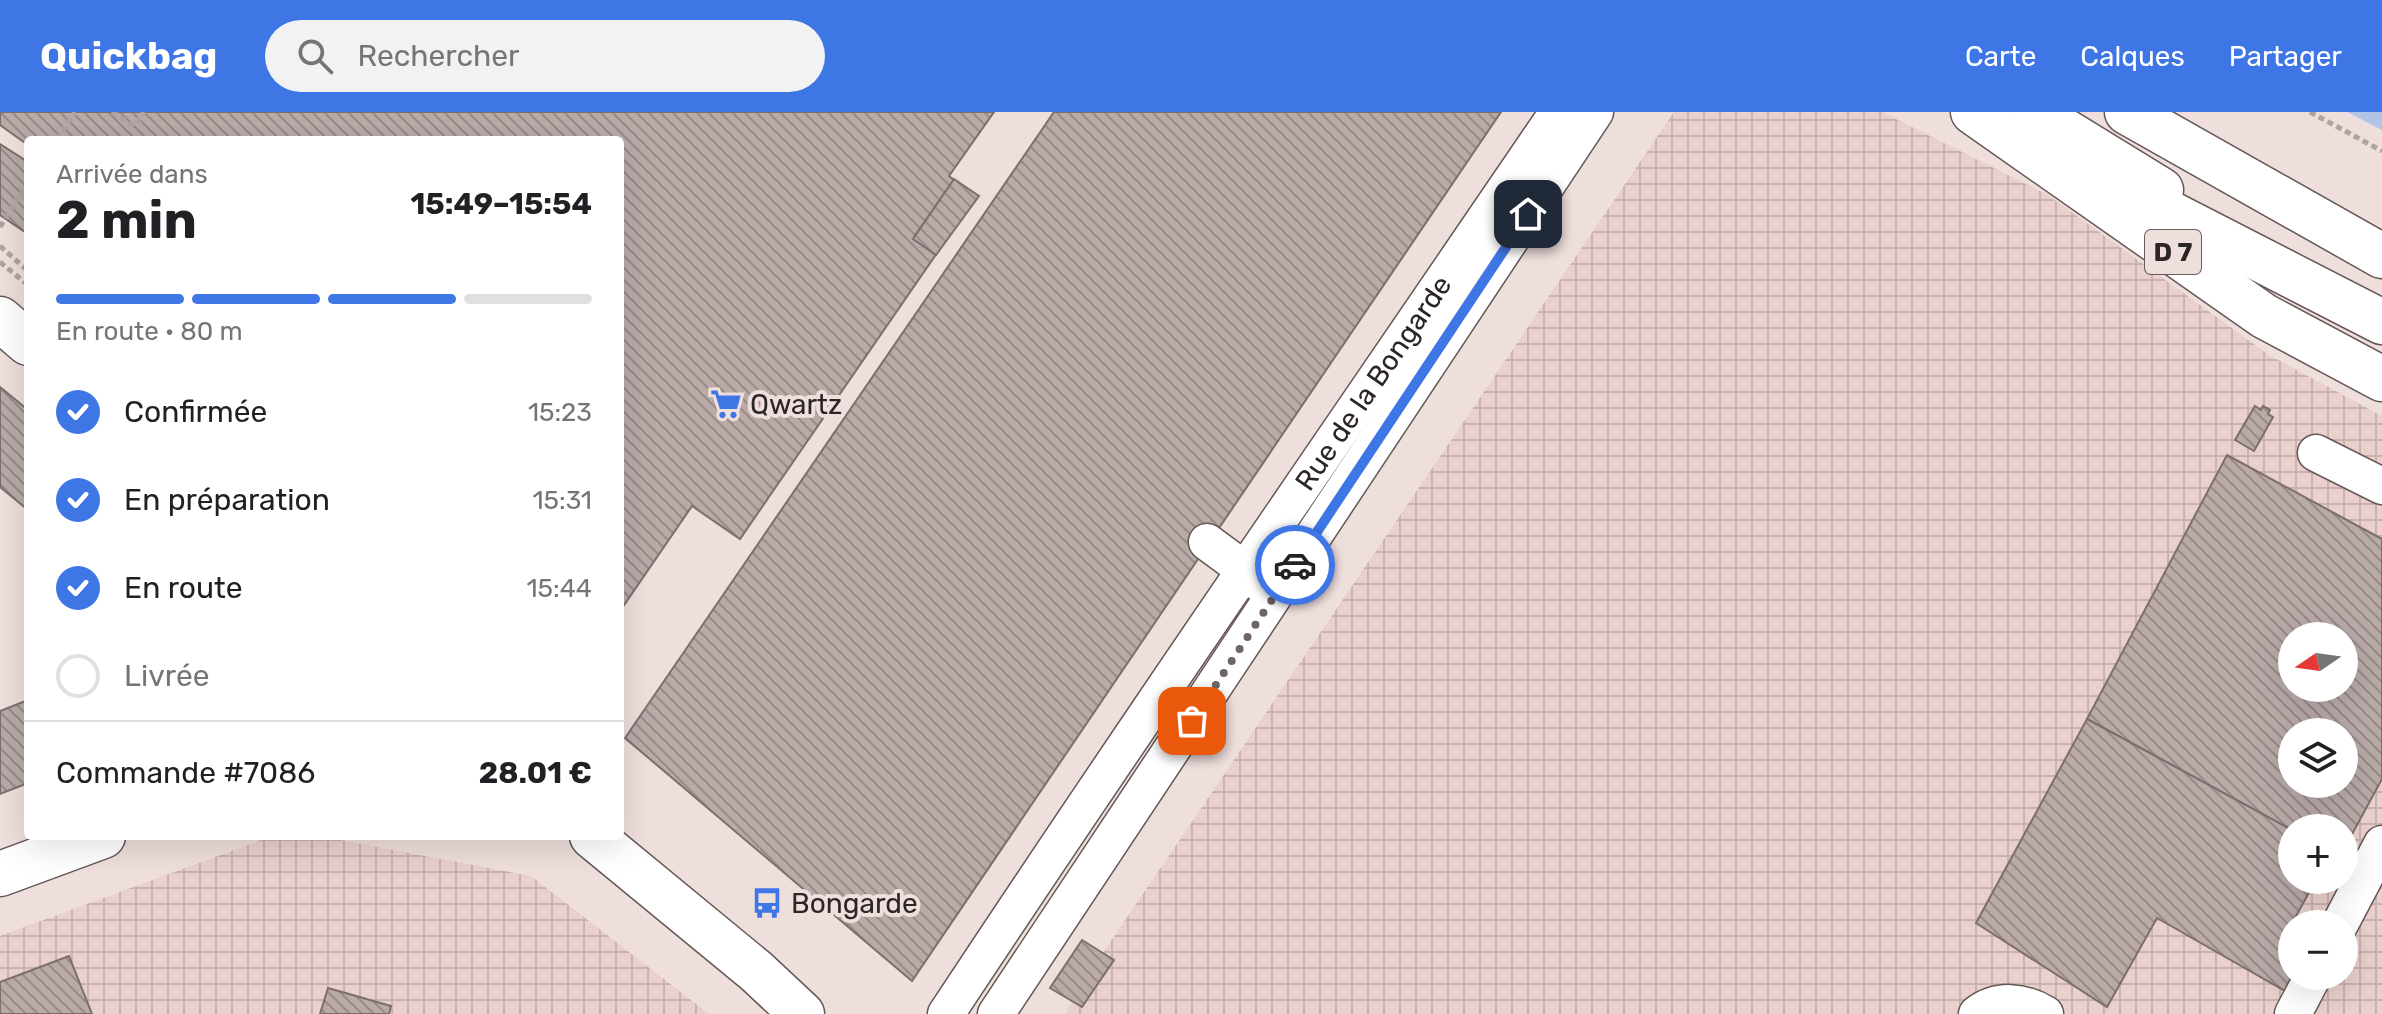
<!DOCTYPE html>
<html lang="fr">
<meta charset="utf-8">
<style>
:root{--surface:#fff;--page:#f2f2f2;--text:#202124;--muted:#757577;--line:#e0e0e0;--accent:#3f76e6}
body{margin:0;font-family:Rubik,sans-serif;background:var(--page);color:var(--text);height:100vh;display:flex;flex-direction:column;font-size:30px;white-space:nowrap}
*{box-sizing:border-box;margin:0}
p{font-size:26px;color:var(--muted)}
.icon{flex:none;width:44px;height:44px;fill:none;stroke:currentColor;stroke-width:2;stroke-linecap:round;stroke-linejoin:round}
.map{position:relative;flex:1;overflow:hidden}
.sheet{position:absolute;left:24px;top:24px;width:600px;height:704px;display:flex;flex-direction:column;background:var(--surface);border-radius:8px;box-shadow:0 8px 32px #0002}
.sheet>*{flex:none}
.needle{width:52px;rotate:257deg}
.controls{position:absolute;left:2278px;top:510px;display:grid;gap:16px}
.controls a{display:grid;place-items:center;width:80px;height:80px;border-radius:50%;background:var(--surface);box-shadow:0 8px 32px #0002;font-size:40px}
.pin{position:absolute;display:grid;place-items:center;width:68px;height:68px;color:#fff;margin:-34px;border-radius:16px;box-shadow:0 4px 12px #0006}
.courier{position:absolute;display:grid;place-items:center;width:80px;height:80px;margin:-40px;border:6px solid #3f76e6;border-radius:50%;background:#fff;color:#222;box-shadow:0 2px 10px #0007}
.head em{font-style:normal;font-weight:700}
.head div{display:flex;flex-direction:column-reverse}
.head{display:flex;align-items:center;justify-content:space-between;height:136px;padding:0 32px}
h1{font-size:52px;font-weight:700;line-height:60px}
.bar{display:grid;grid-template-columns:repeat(4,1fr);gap:12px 8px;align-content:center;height:96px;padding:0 32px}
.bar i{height:10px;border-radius:6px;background:var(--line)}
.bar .selected{background:var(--accent)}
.bar p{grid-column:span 4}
.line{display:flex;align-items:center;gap:20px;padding:0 32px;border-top:2px solid var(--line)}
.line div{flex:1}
ol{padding:0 32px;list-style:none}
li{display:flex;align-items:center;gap:24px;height:88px}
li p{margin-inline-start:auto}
li .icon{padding:8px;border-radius:50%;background:var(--accent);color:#fff;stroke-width:4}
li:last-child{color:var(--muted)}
li i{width:44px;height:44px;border:4px solid var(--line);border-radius:50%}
header{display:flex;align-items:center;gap:48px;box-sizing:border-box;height:112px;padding:0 40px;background:var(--accent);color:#fff}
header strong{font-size:38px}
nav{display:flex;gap:44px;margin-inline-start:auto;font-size:28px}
.search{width:560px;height:72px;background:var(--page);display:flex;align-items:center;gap:20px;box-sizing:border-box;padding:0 28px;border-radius:44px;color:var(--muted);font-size:30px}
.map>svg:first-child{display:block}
</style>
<header>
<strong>Quickbag</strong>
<div class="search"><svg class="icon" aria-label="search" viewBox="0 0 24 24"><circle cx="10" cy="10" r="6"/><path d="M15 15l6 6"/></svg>Rechercher</div>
<nav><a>Carte</a><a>Calques</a><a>Partager</a></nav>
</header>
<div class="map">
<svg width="2382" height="902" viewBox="0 0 2382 902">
<defs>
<pattern id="industrial-grid" width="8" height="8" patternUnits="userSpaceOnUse" patternTransform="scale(2)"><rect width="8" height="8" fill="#e9d0cd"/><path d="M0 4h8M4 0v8" fill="none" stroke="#c8b2b0"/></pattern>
<pattern id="building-back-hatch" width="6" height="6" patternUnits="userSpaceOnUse" patternTransform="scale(2)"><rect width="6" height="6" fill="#b9aaa8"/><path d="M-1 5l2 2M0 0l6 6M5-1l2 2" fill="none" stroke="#978a89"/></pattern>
</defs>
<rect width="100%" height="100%" fill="#eededc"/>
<!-- industrial -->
<g fill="url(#industrial-grid)" fill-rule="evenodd">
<path d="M1674 0H1882L2048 83 2269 243 2382 304V902H1066L1077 879ZM2292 524H2344V576H2292ZM2292 620H2344V672H2292ZM2292 716H2344V768H2292ZM2292 812H2344V864H2292Z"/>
<polygon points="272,724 319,724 531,764 709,902 0,902 0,824"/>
</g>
<!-- water -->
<polygon fill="#b2c4e6" points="2347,0 2382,0 2382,18"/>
<!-- building -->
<g fill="url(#building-back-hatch)" stroke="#7c6e6c" stroke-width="2" fill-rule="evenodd">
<polygon points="0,0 994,0 949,64 954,68 914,125 937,141 740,427 692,394 620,499 620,28 28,28 28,33 0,13"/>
<polygon points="1054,0 1501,0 912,869 625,626"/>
<polygon points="0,32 28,50 28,122 0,103"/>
<polygon points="954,67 979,84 936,143 913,127"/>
<polygon points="0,275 28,298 28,398 0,375"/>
<polygon points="2255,294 2261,298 2263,294 2270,298 2268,302 2273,305 2254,339 2235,328"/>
<path d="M2227 343 2382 427V667L2344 737V716H2292V718L2087 607ZM2292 524H2344V576H2292ZM2292 620H2344V672H2292Z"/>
<polygon points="28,588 28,671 0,682 0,599"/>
<polygon points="2087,607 2292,718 2292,768 2316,768 2291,813 2292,864 2295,864 2287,880 2157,806 2107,895 1976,811"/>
<polygon points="1082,828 1114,848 1082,895 1050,876"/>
<polygon points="69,844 92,902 0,902 0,870"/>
<polygon points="328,876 391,894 389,902 320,902"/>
</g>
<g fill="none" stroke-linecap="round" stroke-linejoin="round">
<defs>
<g id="minor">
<polyline points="2316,341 2382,374"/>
<polyline points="1207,430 1245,458 1264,475"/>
<polyline points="2340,812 2382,732"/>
<path id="s1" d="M946 902C1146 599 1354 300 1558 0"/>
<polyline points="996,902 1595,0"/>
<path d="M1977 902C1998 886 2023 889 2045 902"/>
<polyline points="2293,902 2313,864"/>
</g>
<g id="major">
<polyline points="1973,0 2264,204 2382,267"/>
<polyline points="2034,0 2161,78"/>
<polyline points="2127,0 2382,144"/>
<polyline points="2121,76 2382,210"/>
<polyline points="0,207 28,231"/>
<polyline points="592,724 756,859 802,902"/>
<polyline points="0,762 103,724"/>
</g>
</defs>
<!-- minor casing -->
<use href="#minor" stroke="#645755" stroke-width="39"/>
<!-- major casing -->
<use href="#major" stroke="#645755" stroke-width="47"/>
<!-- path -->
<g stroke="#afa2a0" stroke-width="5" stroke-dasharray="6 4" stroke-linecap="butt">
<polyline points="112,0 134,14 144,0"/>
<polyline points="2310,0 2382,39"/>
<polyline points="57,28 75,0"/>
<polyline points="20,83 28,71"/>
<polyline points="0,115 20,83 28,88"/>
<polyline points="0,134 28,159"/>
<polyline points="0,150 28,173"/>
</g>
<!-- minor -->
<use href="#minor" stroke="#fff" stroke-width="36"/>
<!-- major -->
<use href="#major" stroke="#fff" stroke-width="44"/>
</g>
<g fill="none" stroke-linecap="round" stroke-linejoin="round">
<!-- done -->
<polyline stroke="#6f6664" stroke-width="8" stroke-dasharray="0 14.4" points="1192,609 1295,453"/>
<!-- route -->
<polyline stroke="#3f76e6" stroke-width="10" points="1295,453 1528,102"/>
</g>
<!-- icons -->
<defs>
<symbol id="supermarket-bare" viewBox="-9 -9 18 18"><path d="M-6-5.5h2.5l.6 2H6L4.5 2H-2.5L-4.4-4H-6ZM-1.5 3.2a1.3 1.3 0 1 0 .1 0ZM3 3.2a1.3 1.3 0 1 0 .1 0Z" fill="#3f76e6" stroke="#eededc" stroke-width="2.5" paint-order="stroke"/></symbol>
<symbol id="bus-bare" viewBox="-9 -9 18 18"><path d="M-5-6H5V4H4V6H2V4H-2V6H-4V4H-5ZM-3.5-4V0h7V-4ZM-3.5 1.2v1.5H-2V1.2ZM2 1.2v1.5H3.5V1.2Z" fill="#3f76e6" stroke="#eededc" stroke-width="2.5" paint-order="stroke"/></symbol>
</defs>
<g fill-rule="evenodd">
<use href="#supermarket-bare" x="704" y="270" width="44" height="44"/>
<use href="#bus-bare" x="745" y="769" width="44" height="44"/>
</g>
<g text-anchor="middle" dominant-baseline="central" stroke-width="8" stroke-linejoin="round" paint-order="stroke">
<!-- shield labels -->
<rect fill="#eededc" stroke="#665c5b" stroke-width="2" x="2145" y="118" width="56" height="44" rx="6"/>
<g font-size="26" font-weight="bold" fill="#2b2524">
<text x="2173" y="140">D 7</text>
</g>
<!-- street labels -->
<g font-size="28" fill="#2b2524" stroke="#eededc">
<text stroke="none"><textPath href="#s1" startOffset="762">Rue de la Bongarde</textPath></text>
</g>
<!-- poi labels -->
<g font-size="28" fill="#2b2524" stroke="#eededc" text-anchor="start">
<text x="750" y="292">Qwartz</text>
<text x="791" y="791">Bongarde</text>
</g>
</g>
</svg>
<div class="controls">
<a><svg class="needle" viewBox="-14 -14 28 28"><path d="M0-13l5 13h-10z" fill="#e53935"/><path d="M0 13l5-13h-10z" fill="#757577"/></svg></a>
<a><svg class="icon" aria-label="layers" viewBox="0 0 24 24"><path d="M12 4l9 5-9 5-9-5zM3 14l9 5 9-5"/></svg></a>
<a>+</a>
<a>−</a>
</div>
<div class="pin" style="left:1192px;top:609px;background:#ea580c"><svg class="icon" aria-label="bag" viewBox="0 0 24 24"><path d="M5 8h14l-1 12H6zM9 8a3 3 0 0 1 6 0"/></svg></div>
<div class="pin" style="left:1528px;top:102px;background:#1f2937"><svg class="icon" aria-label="home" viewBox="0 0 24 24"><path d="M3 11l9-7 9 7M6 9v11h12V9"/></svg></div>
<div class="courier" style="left:1295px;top:453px"><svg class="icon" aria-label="car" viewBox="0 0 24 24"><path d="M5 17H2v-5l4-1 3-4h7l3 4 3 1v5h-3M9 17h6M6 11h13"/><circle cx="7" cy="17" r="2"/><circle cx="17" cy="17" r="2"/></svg></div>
<section class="sheet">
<div class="head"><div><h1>2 min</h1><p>Arrivée dans</p></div><em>15:49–15:54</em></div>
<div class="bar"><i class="selected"></i><i class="selected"></i><i class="selected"></i><i></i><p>En route · 80 m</p></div>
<ol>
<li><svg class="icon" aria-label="check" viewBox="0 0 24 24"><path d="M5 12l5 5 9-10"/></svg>Confirmée<p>15:23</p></li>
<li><svg class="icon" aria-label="check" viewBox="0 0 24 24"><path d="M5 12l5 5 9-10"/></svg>En préparation<p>15:31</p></li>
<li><svg class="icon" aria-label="check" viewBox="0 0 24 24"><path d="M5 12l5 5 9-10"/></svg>En route<p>15:44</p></li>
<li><i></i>Livrée</li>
</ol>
<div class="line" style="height:104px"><div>Commande #7086</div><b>28.01 €</b></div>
</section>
</div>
